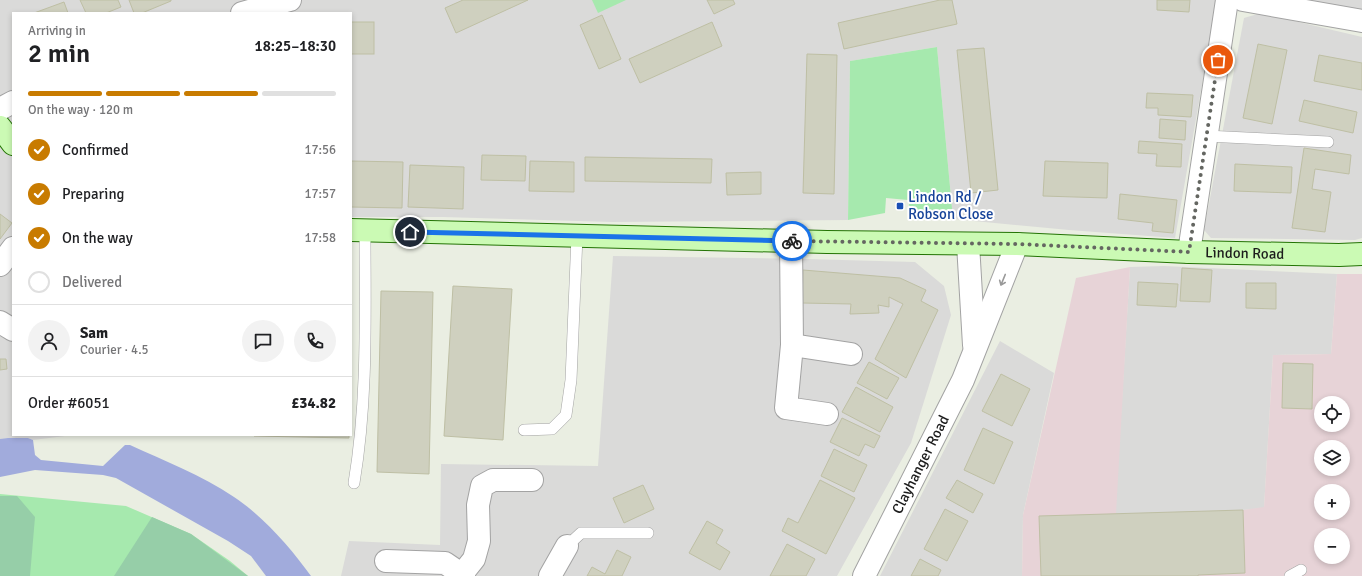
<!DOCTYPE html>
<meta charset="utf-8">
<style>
:root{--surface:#fff;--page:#f2f2f2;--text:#202124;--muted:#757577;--line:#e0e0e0;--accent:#c87b00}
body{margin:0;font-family:Signika,sans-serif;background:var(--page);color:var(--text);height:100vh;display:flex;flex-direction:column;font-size:15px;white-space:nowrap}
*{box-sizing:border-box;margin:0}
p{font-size:13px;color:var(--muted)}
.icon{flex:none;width:22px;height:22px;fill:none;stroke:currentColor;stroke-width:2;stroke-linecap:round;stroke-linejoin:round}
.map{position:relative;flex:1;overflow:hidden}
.drawer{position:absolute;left:12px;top:12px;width:340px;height:424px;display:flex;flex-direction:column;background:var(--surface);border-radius:0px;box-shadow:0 2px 6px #0003}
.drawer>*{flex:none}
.controls{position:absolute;left:1314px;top:396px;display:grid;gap:8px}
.controls a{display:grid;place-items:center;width:36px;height:36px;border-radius:50%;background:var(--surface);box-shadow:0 2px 6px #0003;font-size:20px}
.pin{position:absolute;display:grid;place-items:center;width:34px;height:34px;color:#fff;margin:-17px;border:2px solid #fff;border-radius:50%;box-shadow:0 1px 4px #0007}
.courier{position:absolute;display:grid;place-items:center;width:40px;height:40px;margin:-20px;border:3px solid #1a73e8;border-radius:50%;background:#fff;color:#222;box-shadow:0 1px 5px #0007}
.headline em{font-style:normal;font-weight:600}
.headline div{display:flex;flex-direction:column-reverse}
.headline{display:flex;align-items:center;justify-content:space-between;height:68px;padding:0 16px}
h1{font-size:26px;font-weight:600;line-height:30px}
.bar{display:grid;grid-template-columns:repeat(4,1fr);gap:6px 4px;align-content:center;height:48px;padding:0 16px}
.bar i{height:5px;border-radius:3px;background:var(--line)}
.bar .selected{background:var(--accent)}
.bar p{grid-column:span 4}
.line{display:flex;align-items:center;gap:10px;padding:0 16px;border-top:1px solid var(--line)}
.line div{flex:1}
.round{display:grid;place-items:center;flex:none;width:42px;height:42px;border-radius:21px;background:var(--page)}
ol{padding:0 16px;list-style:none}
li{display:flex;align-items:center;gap:12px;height:44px}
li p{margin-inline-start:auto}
li .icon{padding:4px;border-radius:50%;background:var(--accent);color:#fff;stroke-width:4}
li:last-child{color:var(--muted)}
li i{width:22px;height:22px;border:2px solid var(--line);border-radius:50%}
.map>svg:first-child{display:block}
</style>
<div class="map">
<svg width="1362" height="576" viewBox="0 0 1362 576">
<rect width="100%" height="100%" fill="#eaeee2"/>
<!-- residential -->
<g fill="#dadad9">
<polygon points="0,0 1217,0 1175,238 1069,230 953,219 937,47 850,61 848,220 613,222 443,217 351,217 351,13 13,13 13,435 73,435 33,440 28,438 0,439"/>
<polygon points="1299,0 1362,0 1362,12"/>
<polygon points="1261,13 1362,37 1362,238 1355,240 1211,238 1204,230 1244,18"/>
<polygon points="613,256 806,259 915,262 944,286 951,315 911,443 837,576 341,576 349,541 440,545 441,464 598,466"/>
<polygon points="1164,266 1337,274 1331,354 1273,355 1264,508 1243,510 1115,514 1130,267"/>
<polygon points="1000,341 1054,373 1023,515 1022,576 880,576"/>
</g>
<!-- industrial -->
<path fill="#e7d3d7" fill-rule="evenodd" d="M1130 267 1116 514 1243 510 1264 507 1273 355 1331 354 1337 274H1362V576H1022L1023 515 1076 278ZM1321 403H1343V425H1321ZM1321 447H1343V469H1321ZM1321 491H1343V513H1321ZM1321 535H1343V557H1321Z"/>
<!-- grass -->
<g fill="#a6e9ae">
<polygon points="592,0 626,0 598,13"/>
<polygon points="937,47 953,219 911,213 908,200 886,198 885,213 848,220 850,61"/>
<polygon points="0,494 126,506 191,534 230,561 248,576 0,576"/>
</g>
<!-- forest -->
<g fill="#96cea8">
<polygon points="0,496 17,496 35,517 30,576 0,576"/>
<polygon points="152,517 191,534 248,576 114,576"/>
</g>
<!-- water -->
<path fill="#a1abdc" d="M8 438H28L33 440 35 455 41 460 103 466 125 445H130C165 461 201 475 234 497 263 516 291 548 311 576H266L251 556 228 541 116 478 103 475 35 470 0 477V439Z"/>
<!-- building -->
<g fill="#cfd0bf" stroke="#bebfa4">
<polygon points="80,0 118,0 121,7 106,13 86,13"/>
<polygon points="129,0 171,0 171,1 142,13 134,13"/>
<polygon points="463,0 528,0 456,33 445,8"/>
<polygon points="707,0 733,0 735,4 714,14"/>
<polygon points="940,0 952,0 957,24 844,49 838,23"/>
<polygon points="1157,0 1190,0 1189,12 1157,10"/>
<polygon points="64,2 68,13 34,13"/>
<polygon points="602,15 621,59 599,69 580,25"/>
<rect x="351" y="22" width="23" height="32"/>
<polygon points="712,22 722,46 640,83 629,59"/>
<polygon points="1258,44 1287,50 1272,124 1243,118"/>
<polygon points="984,48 998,190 971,193 957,50"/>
<polygon points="807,54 837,55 834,194 803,193"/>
<polygon points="1319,55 1362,63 1362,90 1314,81"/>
<polygon points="1147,93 1193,95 1191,117 1158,115 1158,108 1146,108"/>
<polygon points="1304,100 1357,112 1353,133 1299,121"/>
<polygon points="1160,119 1186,121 1185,140 1159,138"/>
<polygon points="1139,141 1182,144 1181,167 1156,166 1157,154 1138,153"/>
<polygon points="1304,148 1351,155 1349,174 1315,169 1312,189 1331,192 1325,232 1292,228"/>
<polygon points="482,155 526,156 525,181 481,180"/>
<polygon points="585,157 712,159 711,183 585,181"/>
<polygon points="351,161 403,162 402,208 351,207"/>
<polygon points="530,161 574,162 574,192 529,191"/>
<polygon points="1045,161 1108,163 1107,198 1043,196"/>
<polygon points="1235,164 1292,167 1291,193 1234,191"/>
<polygon points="410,165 464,167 463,209 408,207"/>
<polygon points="761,172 761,194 727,195 726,173"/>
<polygon points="1120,194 1177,200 1173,233 1152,231 1153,223 1118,219"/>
<polygon points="0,214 12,223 0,239"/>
<polygon points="1182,268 1212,270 1210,302 1180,301"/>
<polygon points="803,270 900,278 926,290 921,301 938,310 906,378 875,359 903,304 889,297 889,307 878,305 879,313 850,314 851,304 802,303"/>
<polygon points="1138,282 1178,284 1176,307 1137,305"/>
<polygon points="1246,283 1276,283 1276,309 1246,308"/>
<polygon points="453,286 512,289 503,440 444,436"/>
<polygon points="381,291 433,292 429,474 377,472"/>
<polygon points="0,359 6,359 7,369 0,370"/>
<polygon points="869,362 899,378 887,399 857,383"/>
<polygon points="1283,363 1313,364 1312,409 1282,408"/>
<polygon points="1001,374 1030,389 1012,426 982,411"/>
<polygon points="856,387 893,407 880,432 842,412"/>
<polygon points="842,418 880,436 874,448 865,444 859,456 830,442"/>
<polygon points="983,428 1013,442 994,484 964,470"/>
<polygon points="254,435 349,435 349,438 254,436"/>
<polygon points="834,449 867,465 854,492 821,476"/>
<polygon points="820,480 855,498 826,554 782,531 788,518 798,523"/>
<polygon points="957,480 983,494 973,513 946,498"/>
<polygon points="643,485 654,509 624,523 613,498"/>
<polygon points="945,509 968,521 947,561 924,549"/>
<polygon points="1243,510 1245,573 1198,575 1198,576 1041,576 1039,516"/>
<polygon points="707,521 723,530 716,543 730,552 720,570 689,553"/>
<polygon points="787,544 815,559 806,576 770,576"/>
<polygon points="617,550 631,557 622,576 587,576 592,567 605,574"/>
<polygon points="920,559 941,570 938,576 911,576"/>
</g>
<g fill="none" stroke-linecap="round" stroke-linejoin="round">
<defs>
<g id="service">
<polyline points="1206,136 1328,142"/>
<polyline points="524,430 552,429 566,415 571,380 577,236"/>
<path d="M354 483C368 399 365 314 365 230"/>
<polyline points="567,546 581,533 648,533"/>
<polyline points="1290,576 1301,570"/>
</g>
<g id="minor">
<polyline points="1243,0 1362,21"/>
<polyline points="242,13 290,0"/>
<polyline points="0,109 13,102"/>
<polyline points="791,241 792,345 786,408 827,414"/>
<polyline points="1189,252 1227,0"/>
<polyline points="0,265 13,248"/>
<polyline points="0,322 13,330"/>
<polyline points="792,345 851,354"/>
<polyline points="386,561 445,563 464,576"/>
<polyline points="462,574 474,559 479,541 478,505 482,486 493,480 532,480"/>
<polyline points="550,576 567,546"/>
</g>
<g id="tertiary">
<polyline points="968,244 974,345"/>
<path id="s1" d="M864 576 963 380 1017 244"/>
</g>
<g id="secondary">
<polyline points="0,127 13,144"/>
<path id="s2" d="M351 230 827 242 1017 244 1189 252 1339 255 1362 254"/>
</g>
</defs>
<!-- service casing -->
<use href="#service" stroke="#a3a3a3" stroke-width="12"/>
<!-- minor casing -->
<use href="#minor" stroke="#a3a3a3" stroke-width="24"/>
<!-- tertiary casing -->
<use href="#tertiary" stroke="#a3a3a3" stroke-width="24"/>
<!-- secondary casing -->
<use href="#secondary" stroke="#237304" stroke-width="24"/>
<!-- service -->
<use href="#service" stroke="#fff" stroke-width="11"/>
<!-- minor -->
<use href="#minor" stroke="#fff" stroke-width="22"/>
<!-- tertiary -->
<use href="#tertiary" stroke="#fff" stroke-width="22"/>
<!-- secondary -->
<use href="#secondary" stroke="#cbfab4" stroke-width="22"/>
</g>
<!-- one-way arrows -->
<defs><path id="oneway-shaft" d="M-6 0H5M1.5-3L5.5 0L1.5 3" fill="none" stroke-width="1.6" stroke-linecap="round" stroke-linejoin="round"/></defs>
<use stroke="#999" href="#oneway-shaft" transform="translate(1003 280) rotate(112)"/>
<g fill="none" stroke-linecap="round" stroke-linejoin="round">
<!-- done -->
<polyline stroke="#646661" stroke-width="4" stroke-dasharray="0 7.2" points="792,241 1017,244 1189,252 1218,60"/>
<!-- route -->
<polyline stroke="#1a73e8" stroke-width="5" points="410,232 792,241"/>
</g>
<!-- markers -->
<rect fill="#1a4fb4" stroke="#fff" stroke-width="1.5" x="896" y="202" width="8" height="8" rx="2"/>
<g text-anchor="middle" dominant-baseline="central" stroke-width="4" stroke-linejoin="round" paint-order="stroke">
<!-- transit labels -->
<g font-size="15" fill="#164399" stroke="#fff" text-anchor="start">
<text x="908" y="197">Lindon Rd /<tspan x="908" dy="17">Robson Close</tspan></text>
</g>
<!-- street labels -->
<g font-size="15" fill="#1c1c1c" stroke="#fff">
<text stroke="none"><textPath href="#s2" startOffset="894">Lindon Road</textPath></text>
<text stroke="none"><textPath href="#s1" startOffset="125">Clayhanger Road</textPath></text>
</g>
</g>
</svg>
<div class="controls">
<a><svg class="icon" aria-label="locate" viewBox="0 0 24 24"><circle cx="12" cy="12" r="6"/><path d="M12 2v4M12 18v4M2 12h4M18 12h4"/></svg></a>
<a><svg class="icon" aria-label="layers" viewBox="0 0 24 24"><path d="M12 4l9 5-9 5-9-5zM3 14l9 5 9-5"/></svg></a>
<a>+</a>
<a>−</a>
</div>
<div class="pin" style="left:1218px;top:60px;background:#ea580c"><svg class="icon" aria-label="bag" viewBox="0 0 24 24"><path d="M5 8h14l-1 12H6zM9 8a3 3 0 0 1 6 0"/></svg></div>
<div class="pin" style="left:410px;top:232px;background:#1f2937"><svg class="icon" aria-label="home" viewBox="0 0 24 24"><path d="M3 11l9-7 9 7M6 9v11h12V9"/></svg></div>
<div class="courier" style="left:792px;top:241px"><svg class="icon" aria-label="bike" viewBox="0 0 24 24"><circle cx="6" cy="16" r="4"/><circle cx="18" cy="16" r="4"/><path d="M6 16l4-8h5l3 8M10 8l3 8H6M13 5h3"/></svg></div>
<section class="drawer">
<div class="headline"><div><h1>2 min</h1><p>Arriving in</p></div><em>18:25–18:30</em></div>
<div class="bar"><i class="selected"></i><i class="selected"></i><i class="selected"></i><i></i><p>On the way · 120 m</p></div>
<ol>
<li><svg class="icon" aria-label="check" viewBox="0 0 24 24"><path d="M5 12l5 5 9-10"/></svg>Confirmed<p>17:56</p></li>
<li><svg class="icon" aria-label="check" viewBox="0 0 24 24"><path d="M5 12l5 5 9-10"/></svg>Preparing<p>17:57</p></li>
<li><svg class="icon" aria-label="check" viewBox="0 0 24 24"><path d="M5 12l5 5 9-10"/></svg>On the way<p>17:58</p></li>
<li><i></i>Delivered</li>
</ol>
<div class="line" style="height:72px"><a class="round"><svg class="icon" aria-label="person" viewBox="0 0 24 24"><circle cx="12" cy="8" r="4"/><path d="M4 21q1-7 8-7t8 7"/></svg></a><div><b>Sam</b><p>Courier · 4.5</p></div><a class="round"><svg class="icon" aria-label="chat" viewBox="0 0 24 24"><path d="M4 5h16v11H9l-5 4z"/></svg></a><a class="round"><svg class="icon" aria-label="phone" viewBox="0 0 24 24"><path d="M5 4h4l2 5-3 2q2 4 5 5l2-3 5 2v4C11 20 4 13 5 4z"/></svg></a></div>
<div class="line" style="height:52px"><div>Order #6051</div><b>£34.82</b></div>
</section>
</div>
